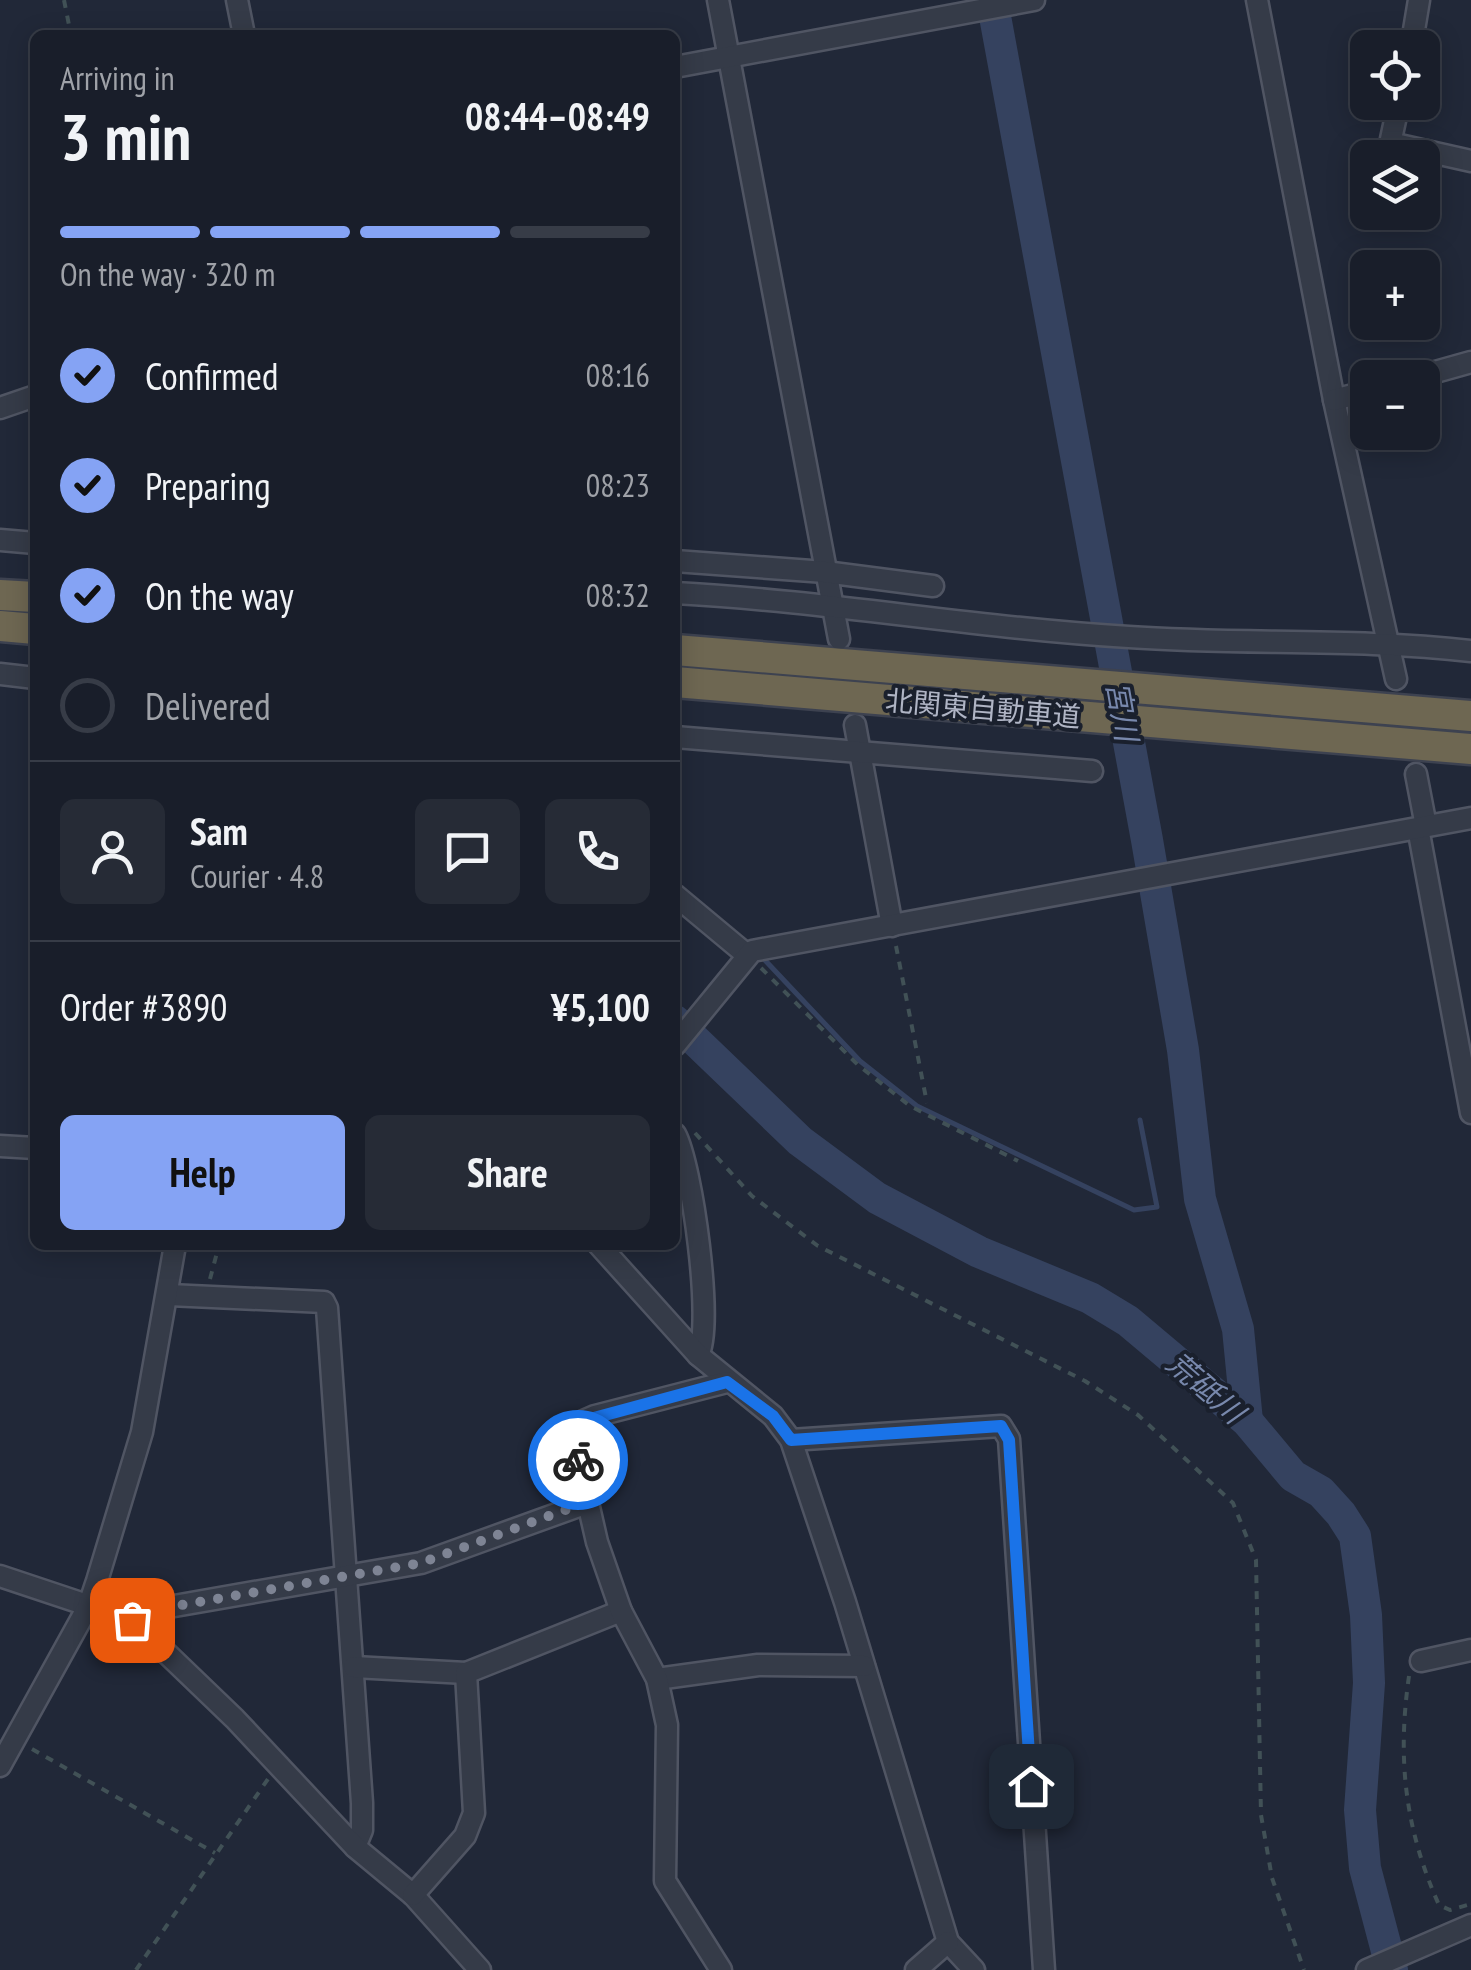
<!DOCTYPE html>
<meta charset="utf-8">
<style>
:root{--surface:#191e2a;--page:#262b36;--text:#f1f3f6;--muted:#9fa2a8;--line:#373c47;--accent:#85a3f4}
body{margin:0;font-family:"PT Sans Narrow","Noto Sans JP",sans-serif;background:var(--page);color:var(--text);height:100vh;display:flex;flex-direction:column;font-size:38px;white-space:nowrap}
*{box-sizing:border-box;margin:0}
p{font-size:32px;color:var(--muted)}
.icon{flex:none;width:55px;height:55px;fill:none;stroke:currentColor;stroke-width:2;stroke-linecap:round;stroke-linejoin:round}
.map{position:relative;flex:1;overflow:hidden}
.side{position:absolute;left:30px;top:30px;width:650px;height:1220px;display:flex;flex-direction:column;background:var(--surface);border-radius:15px;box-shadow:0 5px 25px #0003,0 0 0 2px var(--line)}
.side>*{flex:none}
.controls{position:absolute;left:1350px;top:30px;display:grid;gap:20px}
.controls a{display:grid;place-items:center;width:90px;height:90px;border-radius:15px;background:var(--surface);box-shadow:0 5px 25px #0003,0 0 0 2px var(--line);font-size:50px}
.pin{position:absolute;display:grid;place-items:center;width:85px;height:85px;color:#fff;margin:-42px;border-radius:20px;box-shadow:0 5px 15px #0006}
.courier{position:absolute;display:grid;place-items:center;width:100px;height:100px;margin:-50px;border:8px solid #1a73e8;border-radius:50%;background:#fff;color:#222;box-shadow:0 2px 12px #0007}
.headline em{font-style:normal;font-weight:600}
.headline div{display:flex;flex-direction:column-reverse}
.headline{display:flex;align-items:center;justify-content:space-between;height:170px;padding:0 30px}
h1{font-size:65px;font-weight:600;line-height:75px}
.bar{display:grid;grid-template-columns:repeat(4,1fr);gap:15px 10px;align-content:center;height:120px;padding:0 30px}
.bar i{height:12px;border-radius:8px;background:var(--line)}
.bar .active{background:var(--accent)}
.bar p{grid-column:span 4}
.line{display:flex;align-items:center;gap:25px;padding:0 30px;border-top:2px solid var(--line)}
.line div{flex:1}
.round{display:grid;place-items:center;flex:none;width:105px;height:105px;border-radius:15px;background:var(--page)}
ol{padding:0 30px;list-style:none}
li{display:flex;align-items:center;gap:30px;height:110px}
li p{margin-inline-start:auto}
li .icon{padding:10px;border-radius:50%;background:var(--accent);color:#111;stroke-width:4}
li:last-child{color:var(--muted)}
li i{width:55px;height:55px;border:5px solid var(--line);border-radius:50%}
.button{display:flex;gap:20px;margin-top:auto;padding:20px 30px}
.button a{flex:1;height:115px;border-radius:15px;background:var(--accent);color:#111;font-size:40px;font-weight:600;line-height:115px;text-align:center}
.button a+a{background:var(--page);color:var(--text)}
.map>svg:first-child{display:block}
</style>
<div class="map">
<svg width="1471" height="1970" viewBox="0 0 1471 1970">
<rect width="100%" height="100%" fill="#212838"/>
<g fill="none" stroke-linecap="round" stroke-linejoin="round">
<!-- stream -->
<g stroke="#35425f" stroke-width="5">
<polyline points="762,957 860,1061 917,1106 1134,1210 1157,1207 1140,1120"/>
<polyline points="1190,1200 1200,1199"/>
</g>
<!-- river -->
<g stroke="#35425f" stroke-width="32">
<polyline points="992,0 1147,840 1183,1050 1200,1199 1238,1329 1247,1421"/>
<polyline points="675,1021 800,1141 877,1198 979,1252 1090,1298 1128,1321 1247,1421 1293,1476 1321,1492 1341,1514 1355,1536 1366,1615 1369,1683 1360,1810 1365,1868 1392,1970"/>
</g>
<defs>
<g id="minor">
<polyline points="237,0 244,35"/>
<polyline points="718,0 839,639"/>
<polyline points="1257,0 1334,400 1396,679"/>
<polyline points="1411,48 1419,0"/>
<polyline points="675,67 1034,0"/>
<polyline points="1399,102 1391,139 1395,144 1471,161"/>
<polyline points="1414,378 1471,362"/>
<polyline points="1334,400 1368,391"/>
<polyline points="0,408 35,396"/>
<polyline points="0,540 35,543"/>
<polyline points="675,561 825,572 933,586"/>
<path d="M675 593C827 601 977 628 1129 637 1243 645 1357 638 1471 651"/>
<polyline points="0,674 35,678"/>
<polyline points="855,725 892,926"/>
<polyline points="675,737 1092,771"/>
<polyline points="1416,774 1426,826"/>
<polyline points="1418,828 1471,1113"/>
<polyline points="675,895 747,955"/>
<polyline points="675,1045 752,951 1471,818"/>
<path d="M675 1134C692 1165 714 1326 698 1355"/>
<polyline points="0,1146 35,1148"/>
<polyline points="599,1245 698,1355 773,1416 791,1440 845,1602 948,1942 974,1970"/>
<polyline points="169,1295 324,1302 327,1308 362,1803 362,1830 355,1847"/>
<polyline points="791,1440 1001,1426 1009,1439 1044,1970"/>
<polyline points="0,1576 132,1620 235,1719 355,1847 413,1895 480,1970"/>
<polyline points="132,1620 140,1612 421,1563 587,1503"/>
<polyline points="1421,1661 1471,1650"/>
<polyline points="354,1667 466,1673"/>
<polyline points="657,1679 758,1665 864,1666"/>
<polyline points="0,1766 89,1605 97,1581 142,1432 175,1245"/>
<polyline points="413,1895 465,1836 474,1813 466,1673 621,1611"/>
<polyline points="721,1970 665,1881 667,1725 657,1679 621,1611 597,1542 572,1433 579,1423 595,1416 727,1382"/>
<polyline points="916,1970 948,1942"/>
<polyline points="1367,1970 1471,1925"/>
</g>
<g id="highway">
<polyline points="0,595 35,597"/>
<polyline points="0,626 35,629"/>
<polyline points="675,650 1471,716"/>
<polyline points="675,682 1471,749"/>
</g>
</defs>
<!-- minor casing -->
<use href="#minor" stroke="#505563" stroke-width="25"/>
<!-- highway casing -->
<use href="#highway" stroke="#3d4250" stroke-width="35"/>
<!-- path -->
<g stroke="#415156" stroke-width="4" stroke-dasharray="8 8" stroke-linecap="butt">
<polyline points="64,0 71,35"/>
<polyline points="896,946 927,1103"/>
<polyline points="761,968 858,1065 910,1106 1018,1161"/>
<polyline points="695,1133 752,1196 818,1246 1085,1381 1138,1415 1233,1503 1256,1560 1261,1815 1272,1878 1304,1970"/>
<polyline points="210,1279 219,1245"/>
<path d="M1409 1676C1397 1759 1405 1829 1439 1905L1450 1910 1471 1904"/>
<polyline points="32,1749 215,1853"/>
<polyline points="136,1970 268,1779"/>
</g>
<!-- minor -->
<use href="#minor" stroke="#353b48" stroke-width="20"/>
<!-- highway -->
<use href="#highway" stroke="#6e6752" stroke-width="30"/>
</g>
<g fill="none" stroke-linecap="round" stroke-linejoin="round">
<!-- done -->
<polyline stroke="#7e8494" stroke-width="10" stroke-dasharray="0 18" points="132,1620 142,1612 421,1563 587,1502 578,1460"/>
<!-- route -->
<polyline stroke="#1a73e8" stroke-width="12" points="578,1460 572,1433 579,1422 727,1382 773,1416 791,1440 1001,1426 1009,1440 1031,1786"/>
</g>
<g text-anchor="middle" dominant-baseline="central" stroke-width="8" stroke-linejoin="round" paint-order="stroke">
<!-- street labels -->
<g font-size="28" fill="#b0b5c5" stroke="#1a202d">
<text transform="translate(983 708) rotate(5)">北関東自動車道</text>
</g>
<!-- water labels -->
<g font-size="30" font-style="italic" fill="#7888ac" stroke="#1a202d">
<text transform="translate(1123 711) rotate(80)">宮川</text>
<text transform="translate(1206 1387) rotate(41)">荒砥川</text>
</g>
</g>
</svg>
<div class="controls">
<a><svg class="icon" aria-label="locate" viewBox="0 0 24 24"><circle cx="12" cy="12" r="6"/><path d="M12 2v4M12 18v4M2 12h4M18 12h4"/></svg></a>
<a><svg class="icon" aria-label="layers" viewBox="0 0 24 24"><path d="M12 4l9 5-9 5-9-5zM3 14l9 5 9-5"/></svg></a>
<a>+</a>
<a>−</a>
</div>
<div class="pin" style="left:132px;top:1620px;background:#ea580c"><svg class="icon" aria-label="bag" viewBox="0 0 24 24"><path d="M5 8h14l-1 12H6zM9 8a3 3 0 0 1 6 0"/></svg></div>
<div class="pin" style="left:1031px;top:1786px;background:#1f2937"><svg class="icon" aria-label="home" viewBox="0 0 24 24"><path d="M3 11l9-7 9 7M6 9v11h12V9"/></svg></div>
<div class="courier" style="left:578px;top:1460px"><svg class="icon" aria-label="bike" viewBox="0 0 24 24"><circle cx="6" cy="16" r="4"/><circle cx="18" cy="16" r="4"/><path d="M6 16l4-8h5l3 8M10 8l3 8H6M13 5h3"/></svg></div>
<section class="side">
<div class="headline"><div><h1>3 min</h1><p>Arriving in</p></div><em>08:44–08:49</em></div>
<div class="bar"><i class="active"></i><i class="active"></i><i class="active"></i><i></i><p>On the way · 320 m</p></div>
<ol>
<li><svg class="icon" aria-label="check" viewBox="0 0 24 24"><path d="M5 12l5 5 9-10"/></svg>Confirmed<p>08:16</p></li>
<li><svg class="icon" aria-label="check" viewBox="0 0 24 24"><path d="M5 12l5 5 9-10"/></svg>Preparing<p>08:23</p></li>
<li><svg class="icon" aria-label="check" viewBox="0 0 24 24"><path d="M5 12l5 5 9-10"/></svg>On the way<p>08:32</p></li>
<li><i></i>Delivered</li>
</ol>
<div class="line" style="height:180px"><a class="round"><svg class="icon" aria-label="person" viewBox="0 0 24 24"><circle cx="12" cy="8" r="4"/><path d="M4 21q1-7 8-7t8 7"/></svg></a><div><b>Sam</b><p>Courier · 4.8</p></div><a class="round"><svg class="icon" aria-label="chat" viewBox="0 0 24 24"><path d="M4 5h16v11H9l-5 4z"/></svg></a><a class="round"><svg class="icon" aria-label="phone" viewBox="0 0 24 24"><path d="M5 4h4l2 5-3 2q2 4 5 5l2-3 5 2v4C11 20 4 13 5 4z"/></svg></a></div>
<div class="line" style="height:130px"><div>Order #3890</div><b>¥5,100</b></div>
<div class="button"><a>Help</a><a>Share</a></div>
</section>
</div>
